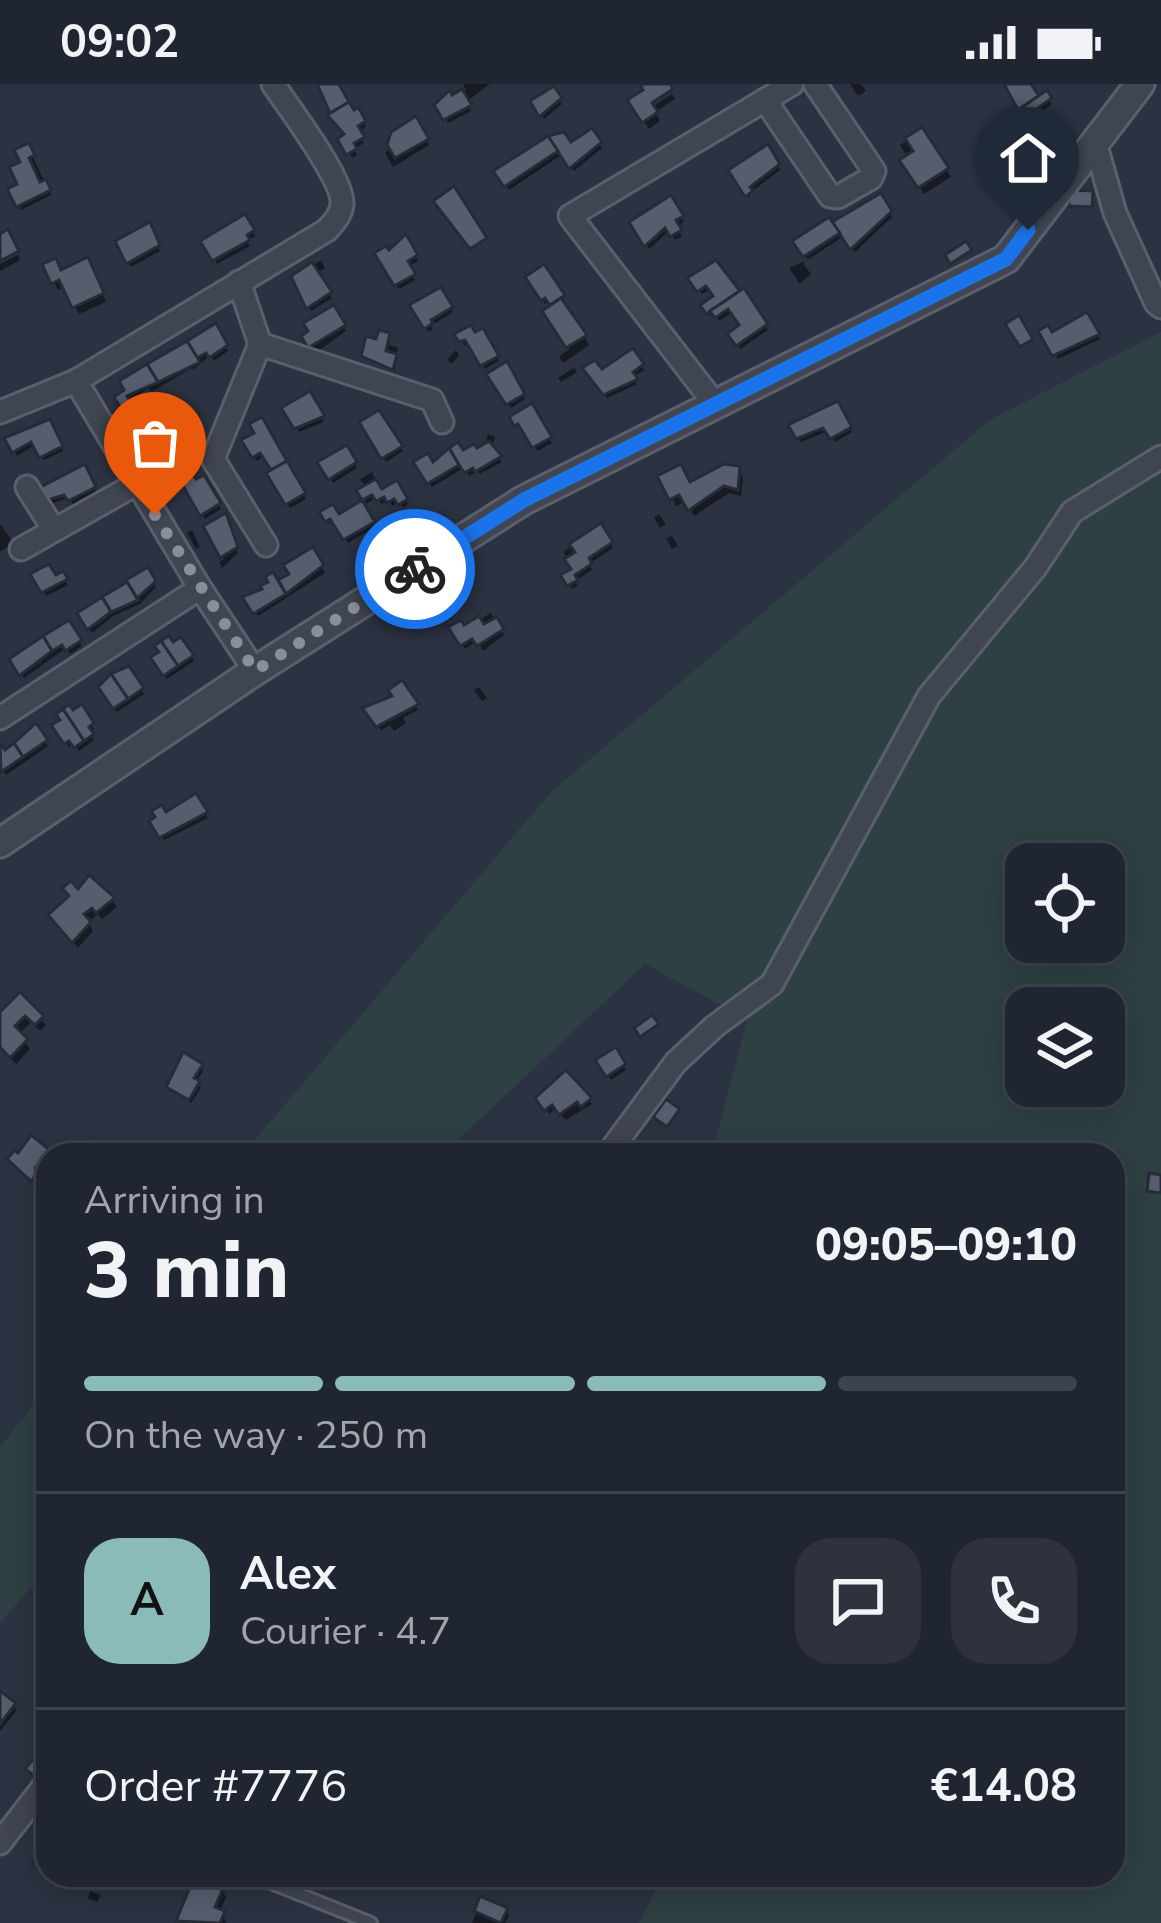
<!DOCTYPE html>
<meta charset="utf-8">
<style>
:root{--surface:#202631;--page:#2d323d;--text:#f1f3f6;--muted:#a2a5ab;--line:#3d434d;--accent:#8bbbb9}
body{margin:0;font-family:"Nunito Sans",sans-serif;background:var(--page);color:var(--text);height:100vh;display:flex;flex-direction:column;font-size:45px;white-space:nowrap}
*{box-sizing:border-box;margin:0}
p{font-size:39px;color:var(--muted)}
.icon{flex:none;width:66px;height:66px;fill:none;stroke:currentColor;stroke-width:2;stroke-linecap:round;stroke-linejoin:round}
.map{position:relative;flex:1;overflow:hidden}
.drawer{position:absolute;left:36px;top:1059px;width:1089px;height:744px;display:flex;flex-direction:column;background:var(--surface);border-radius:36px;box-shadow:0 6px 30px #0003,0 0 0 3px var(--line)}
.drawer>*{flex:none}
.fabs{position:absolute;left:1005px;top:759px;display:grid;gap:24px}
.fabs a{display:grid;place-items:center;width:120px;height:120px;border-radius:24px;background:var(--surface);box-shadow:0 6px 30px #0003,0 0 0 3px var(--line);font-size:60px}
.pin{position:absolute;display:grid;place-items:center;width:102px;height:102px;color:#fff;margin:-123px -51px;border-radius:50% 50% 50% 0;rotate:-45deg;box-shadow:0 0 12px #0007}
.pin .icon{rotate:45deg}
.courier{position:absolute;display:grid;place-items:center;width:120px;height:120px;margin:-60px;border:9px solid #1a73e8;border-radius:50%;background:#fff;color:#222;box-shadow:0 3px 15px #0007}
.summary em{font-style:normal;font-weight:800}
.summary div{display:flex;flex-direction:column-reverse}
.summary{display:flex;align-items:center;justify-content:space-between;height:204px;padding:0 48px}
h1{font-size:78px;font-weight:800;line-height:90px}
.bar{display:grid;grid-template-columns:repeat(4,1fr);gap:18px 12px;align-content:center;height:144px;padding:0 48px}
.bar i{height:15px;border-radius:9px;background:var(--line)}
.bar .current{background:var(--accent)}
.bar p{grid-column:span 4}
.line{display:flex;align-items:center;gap:30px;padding:0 48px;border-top:3px solid var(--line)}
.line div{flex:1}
.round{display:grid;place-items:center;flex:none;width:126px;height:126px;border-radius:36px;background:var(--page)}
.status{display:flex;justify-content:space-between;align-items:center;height:84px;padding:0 60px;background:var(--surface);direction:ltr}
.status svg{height:33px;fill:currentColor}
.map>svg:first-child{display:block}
</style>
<div class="status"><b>09:02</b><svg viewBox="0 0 49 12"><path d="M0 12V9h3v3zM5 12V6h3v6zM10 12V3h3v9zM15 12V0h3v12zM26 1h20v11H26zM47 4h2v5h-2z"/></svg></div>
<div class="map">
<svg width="1161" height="1839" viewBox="0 0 1161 1839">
<rect width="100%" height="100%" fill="#2b3241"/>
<!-- green -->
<g fill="#2e4043" fill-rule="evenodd">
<path d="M1161 248V1839H639L664 1791H1113V1071H712L747 935 645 880 442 1071H242L551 708 991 335ZM1026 780H1104V858H1026ZM1026 924H1104V1002H1026Z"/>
<polygon points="48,1302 48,1484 0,1539 0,1363"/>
</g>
<!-- shadow -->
<g fill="#0007">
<polygon points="320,0 339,0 337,2 353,30 357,27 366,43 358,48 364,59 354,65 357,71 352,74 341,56 348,52 330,30"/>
<polygon points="463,0 490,0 466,18 471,27 448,39 438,21 466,6"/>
<polygon points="642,0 666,0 638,25 641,30 672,10 675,15 655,28 660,37 649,45 631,17 647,7"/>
<polygon points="850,0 861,0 866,7 858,12"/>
<polygon points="1007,0 1027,0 1038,16 1046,11 1052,20 1038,30 1049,46 1024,63 1017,52 1024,48 1022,27"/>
<polygon points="553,6 562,20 544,35 534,18"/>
<polygon points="415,36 429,61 393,83 385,69"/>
<polygon points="921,47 951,93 924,110 903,77 908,74 900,61"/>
<polygon points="591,48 602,64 574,87 563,70 509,106 497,88 570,62"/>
<polygon points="28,63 51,111 21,126 11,106 21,101"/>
<polygon points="767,64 780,86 750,109 750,115 732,87"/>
<polygon points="880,114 892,133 855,168 844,152 803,179 811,190 800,200 789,184 808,176 796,158"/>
<polygon points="670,115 684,138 676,142 682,152 675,156 670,146 649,165 633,139"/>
<polygon points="244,134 255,152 247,157 250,162 217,180 204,158"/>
<polygon points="149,142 160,167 131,183 119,158"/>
<polygon points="405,155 418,177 408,183 415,196 399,205 378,170 388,170"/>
<polygon points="18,171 20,176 0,187 0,180"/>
<polygon points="321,176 325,184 316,190 332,214 311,227 295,193"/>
<polygon points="46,181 61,189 91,185 106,218 79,230 65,203 58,206"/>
<polygon points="543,185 589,261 563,279 559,272 570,265 546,228 554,223 550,217 545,220 529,194"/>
<polygon points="691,195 739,211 743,208 768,246 740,265 731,250 743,242 733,228 719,237 714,229 710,232 704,222 717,213 711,205 702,210"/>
<polygon points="440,207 453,228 431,242 433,245 428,248 413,222"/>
<polygon points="332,225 346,247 317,268 307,257"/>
<polygon points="1086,232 1100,255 1058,275 1042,248 1051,252"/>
<polygon points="215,243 228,267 214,277 211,271 193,286 192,284 151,308 149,304 127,318 132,325 127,329 118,314"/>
<polygon points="482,248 499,277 485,285 469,258 465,262 458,251 474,252"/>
<polygon points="388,251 390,261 398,264 395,288 364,272"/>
<polygon points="456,266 459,271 452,280 447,276"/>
<polygon points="632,268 644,286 633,293 637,300 607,314 586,285 601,289"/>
<polygon points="505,282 525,315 511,324 490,291"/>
<polygon points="574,284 577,288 561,298 558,294"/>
<polygon points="309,311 324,338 299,348 285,326"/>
<polygon points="837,321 852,348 835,358 828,347 801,358 792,342"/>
<polygon points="531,323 552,359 538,367 513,334"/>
<polygon points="378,330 403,367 386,378 363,339"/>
<polygon points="261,337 306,415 290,424 270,390 275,388 265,372 257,377 245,357 258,350"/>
<polygon points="49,339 63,367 44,376 35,361 17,372 8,356"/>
<polygon points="168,345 175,357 169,361 180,379 162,389 155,377"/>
<polygon points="488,350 495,353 492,362 502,378 480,390 478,387 469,392 464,384 432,403 417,379 433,382 457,362 462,370 476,368 485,361"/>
<polygon points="346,365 357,384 333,399 322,379"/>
<polygon points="84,384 96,408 73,420 69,414 49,420 43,405"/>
<polygon points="738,385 743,393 741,412 729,409 694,432 686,417 676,422 661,393 689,402"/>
<polygon points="372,388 381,409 396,400 408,420 403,424 399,418 392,422 389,416 381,420 377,414 362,422 375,443 348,459 335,437 330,440 323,429 338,434 366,417 360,407 366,404 360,395"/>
<polygon points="182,394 195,399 203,395 221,425 205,435"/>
<polygon points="659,430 666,440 660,444 654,433"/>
<polygon points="227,437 238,469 222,484 219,478 224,475 207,443"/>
<polygon points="0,440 14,459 0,468"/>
<polygon points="600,444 613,464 589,480 592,486 575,497 578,501 572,505 564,492 575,486 563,468"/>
<polygon points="192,446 200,463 196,465 187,449"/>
<polygon points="672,452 678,462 672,465 666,454"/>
<polygon points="312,467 325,489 258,532 247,514 293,491"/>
<polygon points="147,487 156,503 140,520 113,532 92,549 81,530"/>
<polygon points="34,491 55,495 62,491 68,501 46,512"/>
<polygon points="491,529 504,551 483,567 477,557 465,565 452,544 463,545"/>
<polygon points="68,540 82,562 70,570 66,564 24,594 13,576"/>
<polygon points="180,557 194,577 167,595 154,574"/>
<polygon points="128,587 144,610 117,628 101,604"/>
<polygon points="401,600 418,626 403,634 406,639 394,647 390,641 381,646 366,625 396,614"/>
<polygon points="479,603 487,614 482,617 474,606"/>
<polygon points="81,624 94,645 89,648 94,656 79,667 74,659 69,663 55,642"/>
<polygon points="36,644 48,662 6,691 0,682 0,664 4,670"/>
<polygon points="195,713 208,734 164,756 153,738"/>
<polygon points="78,810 112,816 117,823 102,835 98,830 88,838 93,847 78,864 56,839"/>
<polygon points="20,913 46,941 40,947 31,938 19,950 30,965 16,980 0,963 0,933"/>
<polygon points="615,967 626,986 611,996 599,977"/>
<polygon points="198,978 203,987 196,998 201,1004 191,1019 169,1002"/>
<polygon points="539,1015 589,1016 592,1020 566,1036 556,1024 549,1030"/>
<polygon points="32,1055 51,1071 48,1082 46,1080 37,1089 40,1095 35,1100 13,1080"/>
<polygon points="0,1610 17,1626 0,1647"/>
<polygon points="50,1791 73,1791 70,1799"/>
<polygon points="221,1804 226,1813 220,1828 227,1839 181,1839"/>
<polygon points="90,1807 100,1811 98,1818 88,1814"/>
<polygon points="482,1816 506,1826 509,1831 505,1839 472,1839"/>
</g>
<!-- building -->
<g fill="#565e6e" stroke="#252c38" stroke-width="3">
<polygon points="317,0 339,0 349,18 330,29"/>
<polygon points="640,0 670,0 673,5 652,19 658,28 642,39 627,16 643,6"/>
<polygon points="1004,0 1031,0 1039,12 1018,26"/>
<polygon points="554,2 562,14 539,33 530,17"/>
<polygon points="462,5 472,21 443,36 434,21 450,6 452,11"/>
<polygon points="1047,6 1052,14 1038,24 1049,40 1019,60 1013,51 1020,46 1011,31"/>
<polygon points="349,18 354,26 358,23 366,37 358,42 365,53 354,59 357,65 346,71 337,55 344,50 327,31"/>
<polygon points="416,32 429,55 395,74 387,61 391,48"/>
<polygon points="922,43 949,84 918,104 899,76 913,67 905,54"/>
<polygon points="592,44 602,58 569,85 548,52 564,48 571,58"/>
<polygon points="548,52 558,67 504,103 493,87"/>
<polygon points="29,59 35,71 29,74 40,98 46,95 51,106 16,123 7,105 17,100 9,83 20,78 14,66"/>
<polygon points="768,60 780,80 750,103 753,107 745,113 728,86"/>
<polygon points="454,102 487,154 470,165 433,117"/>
<polygon points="1070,106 1093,107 1092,123 1069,122"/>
<polygon points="881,109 892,127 850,166 832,138"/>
<polygon points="671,111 684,132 676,136 682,146 670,153 665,144 644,163 629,138"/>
<polygon points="245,130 255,146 247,151 250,156 212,177 200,157"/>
<polygon points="829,133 840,149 803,173 792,157"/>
<polygon points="150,138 160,161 126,180 115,157"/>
<polygon points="8,145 19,167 0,177 0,150"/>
<polygon points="406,150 418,171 408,177 416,190 394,202 374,169 386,162 389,166"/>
<polygon points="966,157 972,166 950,180 945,171"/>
<polygon points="88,173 104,209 72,224 59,196 51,200 42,180 56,174 61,186"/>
<polygon points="716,176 740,207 706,230 700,221 713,212 706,202 697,208 687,194"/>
<polygon points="312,178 332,208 306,225 291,192"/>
<polygon points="544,180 565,211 550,221 545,214 541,217 525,193"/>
<polygon points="441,203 453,223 431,236 433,239 424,245 409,221"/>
<polygon points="744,204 768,240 736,262 727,250 739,241 728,225 715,234 710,227"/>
<polygon points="561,214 587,251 566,264 542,227"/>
<polygon points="334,221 346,241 308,264 301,252 308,247 303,239"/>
<polygon points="1087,228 1100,250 1052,272 1038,247 1048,241 1052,248"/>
<polygon points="1019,231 1033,255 1020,263 1005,240"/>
<polygon points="216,239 228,261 209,274 206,269 197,274 187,257"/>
<polygon points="471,241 475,248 483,244 499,272 480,282 465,256 459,258 454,250"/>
<polygon points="379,246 390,249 386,267 397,270 393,286 361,272 366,252 376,255"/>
<polygon points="187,257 200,278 158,298 147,280"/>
<polygon points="633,264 644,280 633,288 638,295 603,311 582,284 595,276 602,285"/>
<polygon points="507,277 525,310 506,321 486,290"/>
<polygon points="147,280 158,298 127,312 132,320 122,326 114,313 124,306 119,297"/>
<polygon points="310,307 325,332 294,345 281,324"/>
<polygon points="838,317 852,343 830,355 823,344 796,355 788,341"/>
<polygon points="532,319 552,353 532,364 518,340 514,342 509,333"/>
<polygon points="379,326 403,362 381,375 359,338"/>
<polygon points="262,333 287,377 271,386 260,369 252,374 241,356 254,349 249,340"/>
<polygon points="50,335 63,362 39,374 31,358 12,369 4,354"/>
<polygon points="169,341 175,352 169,355 180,374 157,386 151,376 156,373 146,354"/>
<polygon points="489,357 502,372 475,388 473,384 464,389 449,364 458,358 463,366 474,360 477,364"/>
<polygon points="347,361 357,378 328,396 317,378"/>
<polygon points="449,364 459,381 427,400 413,378 428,369 433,378"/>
<polygon points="287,377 306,409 285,421 266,389"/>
<polygon points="85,380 96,403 68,417 64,411 44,417 39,404"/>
<polygon points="681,380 690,398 724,380 740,382 738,406 724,402 688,427 679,411 669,416 657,392"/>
<polygon points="191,385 196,395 204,391 221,419 200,432 178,393"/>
<polygon points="376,395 382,405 397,396 408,415 398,421 394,415 387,419 384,413 376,417 372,411 362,416 356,406"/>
<polygon points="362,416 375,438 343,456 330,435 325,438 319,428 333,420 339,430"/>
<polygon points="226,429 238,463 220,474 203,442"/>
<polygon points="601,439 613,458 589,474 592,480 575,491 578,496 567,502 560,491 571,485 564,475 575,468 569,460"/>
<polygon points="313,463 324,481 286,510 278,496 289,490 283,481"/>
<polygon points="49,480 56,491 63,487 68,495 41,509 30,490"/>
<polygon points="148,483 156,497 137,514 126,496"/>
<polygon points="273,488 286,510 253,530 242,513 262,505 260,502 268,498 265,493"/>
<polygon points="127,498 138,516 111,528 102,513"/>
<polygon points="102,513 111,528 87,546 77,529"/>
<polygon points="479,532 484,540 497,533 504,545 477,562 472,555 460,562 448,543 461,536 464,541"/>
<polygon points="69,536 82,556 65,567 62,561 52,567 43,552"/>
<polygon points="43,552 52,567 19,592 9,575"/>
<polygon points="169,552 173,558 181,553 194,571 178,582 161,557"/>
<polygon points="161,557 178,582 163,592 150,573 159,568 154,562"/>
<polygon points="129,582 144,604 128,615 111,590"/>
<polygon points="111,590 128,615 113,625 98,603"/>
<polygon points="402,596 419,620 376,643 362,624 392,612 388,606"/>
<polygon points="69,620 73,626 82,620 94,639 89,643 94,650 84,657 63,625"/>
<polygon points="63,625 84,657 74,664 69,657 64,660 51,641 60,636 56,630"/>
<polygon points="36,639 48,656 23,673 14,659"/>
<polygon points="14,659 23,673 1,688 0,660 5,666"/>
<polygon points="196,709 208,728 159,754 149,737 155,733 151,727 162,721 166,728"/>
<polygon points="89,791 115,814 96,829 92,824 84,830 91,838 72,859 48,831 69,812 62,804 71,797 78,805"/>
<polygon points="20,908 44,932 35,941 25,932 15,942 28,955 10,974 0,963 0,928"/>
<polygon points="652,931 659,940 640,953 634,944"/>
<polygon points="616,963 626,980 606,993 595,976"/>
<polygon points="183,968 203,980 194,994 200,997 189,1016 166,1003"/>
<polygon points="566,986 592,1014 581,1023 577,1018 559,1031 552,1021 544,1027 535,1014"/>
<polygon points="666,1015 680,1025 667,1043 653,1033"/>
<polygon points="31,1051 56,1071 48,1071 48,1083 42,1077 35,1084 39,1088 31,1097 7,1075 15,1066 18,1069"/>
<polygon points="1149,1089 1161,1091 1161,1109 1147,1107"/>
<polygon points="0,1607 16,1619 0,1640"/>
<polygon points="37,1670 47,1678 36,1693 25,1685"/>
<polygon points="48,1742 48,1788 32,1781 46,1756 43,1754"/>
<polygon points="195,1791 224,1802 215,1823 225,1827 220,1839 176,1837"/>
<polygon points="480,1812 508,1824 501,1839 474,1827"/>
</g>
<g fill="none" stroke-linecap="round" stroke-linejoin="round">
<defs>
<polyline id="service" points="251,1791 371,1839"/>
<g id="minor">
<polyline points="765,16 830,112 838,113 871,94 874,87 815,0"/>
<polyline points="1095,58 1115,129 1156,219 1161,223"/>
<polyline points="239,198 260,260 432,316 442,338"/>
<polyline points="260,260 213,375 266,461"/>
<polyline points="715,320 570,132 792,0"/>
<polyline points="0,328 76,297"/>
<polyline points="27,403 54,446"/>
<polyline points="21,465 136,400"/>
<path d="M255 587 200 504 76 297 327 146C334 138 341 131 342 120 344 96 289 24 273 0"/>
<polyline points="0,634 200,504"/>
<polyline points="607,1071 676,978 715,942 772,900 929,612 1035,484 1072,428 1161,373"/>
<polyline points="0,1759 48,1697"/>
</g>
<polyline id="tertiary" points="0,759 255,587 524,416 1006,175 1140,0"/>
</defs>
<!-- service casing -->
<use href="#service" stroke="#5a606b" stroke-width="16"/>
<!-- minor casing -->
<use href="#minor" stroke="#5a606b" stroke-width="27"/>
<!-- tertiary casing -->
<use href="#tertiary" stroke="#5a606b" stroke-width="33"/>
<!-- service -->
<use href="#service" stroke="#3f4551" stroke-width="10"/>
<!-- minor -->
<use href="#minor" stroke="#3f4551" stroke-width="21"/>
<!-- tertiary -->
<use href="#tertiary" stroke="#3f4551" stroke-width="27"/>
</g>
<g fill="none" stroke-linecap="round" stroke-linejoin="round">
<!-- done -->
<polyline stroke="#898e9b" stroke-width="12" stroke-dasharray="0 21.6" points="155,431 255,587 415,485"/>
<!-- route -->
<polyline stroke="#1a73e8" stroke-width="15" points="415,485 524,416 1006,175 1028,146"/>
</g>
</svg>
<div class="fabs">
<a><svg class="icon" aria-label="locate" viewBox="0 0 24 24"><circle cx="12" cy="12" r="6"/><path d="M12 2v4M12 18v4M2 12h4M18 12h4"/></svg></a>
<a><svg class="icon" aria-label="layers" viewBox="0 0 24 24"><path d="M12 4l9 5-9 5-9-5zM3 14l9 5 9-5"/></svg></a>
</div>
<div class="pin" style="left:155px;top:431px;background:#ea580c"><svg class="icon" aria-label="bag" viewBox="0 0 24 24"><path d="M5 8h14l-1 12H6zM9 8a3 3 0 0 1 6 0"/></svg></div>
<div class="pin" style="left:1028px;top:146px;background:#1f2937"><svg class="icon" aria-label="home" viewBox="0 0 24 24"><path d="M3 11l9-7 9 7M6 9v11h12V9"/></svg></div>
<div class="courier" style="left:415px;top:485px"><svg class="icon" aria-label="bike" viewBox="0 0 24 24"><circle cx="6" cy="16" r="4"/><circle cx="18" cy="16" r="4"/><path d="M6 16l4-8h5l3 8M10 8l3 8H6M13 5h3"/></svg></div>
<section class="drawer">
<div class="summary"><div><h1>3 min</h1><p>Arriving in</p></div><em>09:05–09:10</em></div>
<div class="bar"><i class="current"></i><i class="current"></i><i class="current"></i><i></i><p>On the way · 250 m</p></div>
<div class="line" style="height:216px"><b class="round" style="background:var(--accent);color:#111">A</b><div><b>Alex</b><p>Courier · 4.7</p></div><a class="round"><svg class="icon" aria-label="chat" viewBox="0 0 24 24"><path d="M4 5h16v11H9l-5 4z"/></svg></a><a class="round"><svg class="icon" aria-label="phone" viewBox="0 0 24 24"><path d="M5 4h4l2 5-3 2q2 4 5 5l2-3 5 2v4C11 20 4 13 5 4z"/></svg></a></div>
<div class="line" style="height:156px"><div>Order #7776</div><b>€14.08</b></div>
</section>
</div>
